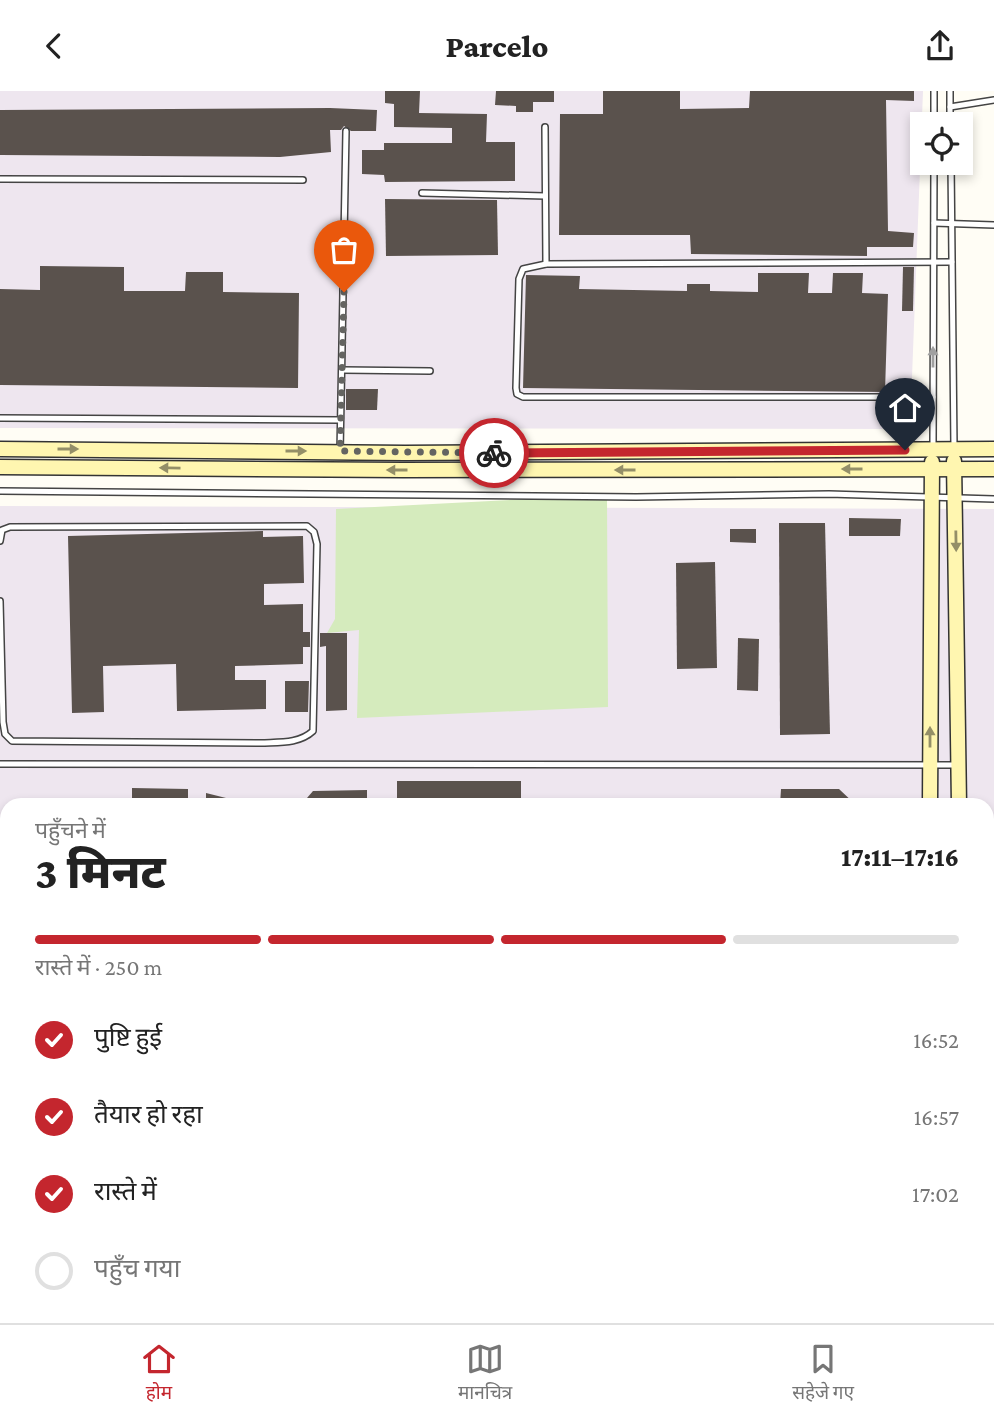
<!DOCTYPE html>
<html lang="hi">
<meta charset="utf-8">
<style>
:root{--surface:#fff;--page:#f6f6f6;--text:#222;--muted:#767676;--line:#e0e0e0;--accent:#c4262e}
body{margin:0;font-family:"Crimson Pro","Noto Sans Devanagari",serif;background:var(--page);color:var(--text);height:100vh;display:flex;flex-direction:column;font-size:26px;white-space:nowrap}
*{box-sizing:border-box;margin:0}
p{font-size:23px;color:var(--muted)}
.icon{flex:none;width:38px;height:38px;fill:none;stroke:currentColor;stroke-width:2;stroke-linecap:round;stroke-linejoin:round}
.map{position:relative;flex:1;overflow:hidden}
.sheet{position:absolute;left:0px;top:707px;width:994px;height:525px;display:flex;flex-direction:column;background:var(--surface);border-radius:21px 21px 0 0;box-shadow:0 4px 10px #0003}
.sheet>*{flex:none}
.buttons{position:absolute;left:910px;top:21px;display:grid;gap:14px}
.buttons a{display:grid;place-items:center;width:63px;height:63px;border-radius:0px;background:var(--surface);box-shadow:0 4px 10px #0003;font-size:35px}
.pin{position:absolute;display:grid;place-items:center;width:60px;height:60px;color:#fff;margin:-72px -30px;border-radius:50% 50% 50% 0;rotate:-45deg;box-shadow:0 0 7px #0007}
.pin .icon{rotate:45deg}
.courier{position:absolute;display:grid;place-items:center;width:70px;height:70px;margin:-35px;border:5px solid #c4262e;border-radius:50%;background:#fff;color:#222;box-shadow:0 2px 9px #0007}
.overview em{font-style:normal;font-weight:800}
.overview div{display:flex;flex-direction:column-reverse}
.overview{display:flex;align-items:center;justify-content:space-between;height:119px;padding:0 35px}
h1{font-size:46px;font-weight:800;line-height:52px}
.bar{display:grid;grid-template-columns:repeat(4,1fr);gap:10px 7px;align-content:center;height:84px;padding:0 35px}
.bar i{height:9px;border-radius:5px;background:var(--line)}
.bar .on{background:var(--accent)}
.bar p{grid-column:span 4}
ol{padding:0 35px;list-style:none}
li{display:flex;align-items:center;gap:21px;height:77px}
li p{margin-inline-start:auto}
li .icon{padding:7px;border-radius:50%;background:var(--accent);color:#fff;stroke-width:4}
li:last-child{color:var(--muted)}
li i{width:38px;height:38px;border:4px solid var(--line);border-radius:50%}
header{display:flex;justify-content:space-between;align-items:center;height:91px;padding:0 35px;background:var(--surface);font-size:32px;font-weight:800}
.dock{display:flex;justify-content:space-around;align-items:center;height:98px;border-top:2px solid var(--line);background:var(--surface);font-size:19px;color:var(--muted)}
.dock a{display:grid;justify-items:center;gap:4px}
.dock .on{color:var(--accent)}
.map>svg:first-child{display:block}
</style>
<header><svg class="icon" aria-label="back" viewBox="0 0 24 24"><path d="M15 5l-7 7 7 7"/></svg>Parcelo<svg class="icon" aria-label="share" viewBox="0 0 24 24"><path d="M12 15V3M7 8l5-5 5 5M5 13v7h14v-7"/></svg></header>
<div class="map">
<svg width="994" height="1232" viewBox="0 0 994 1232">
<rect width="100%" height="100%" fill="#fffdf5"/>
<!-- industrial -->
<g fill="#eee6ef" fill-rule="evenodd">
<polygon points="0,0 923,0 910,338 0,337"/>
<path d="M0 415 994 418V1232H0ZM7 714H987V1225H7Z"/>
</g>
<!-- green -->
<polygon fill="#d5ebbd" points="607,404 608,616 357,627 359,539 327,542 335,528 336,418"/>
<!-- building -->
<g fill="#5a524d">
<polygon points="385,0 420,0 419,22 487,23 486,51 515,51 515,90 385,91 384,84 362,83 362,59 384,59 384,52 452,52 452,37 394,36 394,13 385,12"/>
<polygon points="496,0 554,0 554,11 533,11 533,21 516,21 516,15 495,14"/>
<polygon points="603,0 680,0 680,18 749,17 750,0 914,0 914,10 886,9 888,140 914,142 913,156 867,156 867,165 691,163 690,144 559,144 560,23 603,23"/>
<polygon points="330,17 377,19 376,40 351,40 344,35 341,39 330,39 331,61 280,66 0,64 0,19"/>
<polygon points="385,108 497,109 498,164 386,165"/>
<polygon points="40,175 124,176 124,200 185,200 186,181 223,181 223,201 299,202 298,297 0,294 0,198 40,199"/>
<polygon points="903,176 914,176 913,220 902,220"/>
<polygon points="758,182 809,182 808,202 832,202 833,182 863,182 862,202 888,203 885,301 523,297 526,184 580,185 579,198 687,200 687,193 710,193 710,200 758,201"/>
<polygon points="346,298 378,298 377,319 346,319"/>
<polygon points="849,427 901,428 900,445 849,445"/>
<polygon points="779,432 825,432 830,643 780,644"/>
<polygon points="730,438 756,438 756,452 730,451"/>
<polygon points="263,440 263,446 303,445 304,492 264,493 264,514 303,513 303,541 310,541 310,556 303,556 303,573 235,575 235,589 266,589 266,618 177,620 176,573 103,575 104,621 72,622 68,445"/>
<polygon points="715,471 717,577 677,578 676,472"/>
<polygon points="320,542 347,542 347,619 326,620 326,555 320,556"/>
<polygon points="738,547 759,548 758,600 737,599"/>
<polygon points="285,590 309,590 308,621 285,621"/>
<rect x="397" y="690" width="124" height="24"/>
<polygon points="132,697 188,698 188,714 132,714"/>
<polygon points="781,698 839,698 856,714 780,714"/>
<polygon points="367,699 367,714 301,714 313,700"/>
<polygon points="206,702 242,711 242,714 206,714"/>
</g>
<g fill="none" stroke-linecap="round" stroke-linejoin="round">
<defs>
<g id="lane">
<polyline points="934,0 934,33"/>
<polyline points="950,0 950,33"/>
<polyline points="950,16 994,9"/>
<polyline points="545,36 546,173"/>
<polyline points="951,72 954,356"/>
<polyline points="0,88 303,89"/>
<polyline points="422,102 545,105"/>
<polyline points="934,132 994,134"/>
<polyline points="343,279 430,280"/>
<polyline points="933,306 523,306 517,303 516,297 519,188 523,178 546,173 952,171"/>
<polyline points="0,327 340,329"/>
<polyline points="933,356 934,72"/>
<polyline points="340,362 346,40"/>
<polyline points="0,400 636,406 829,403 994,408"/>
<path d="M0 450 2 439 10 436 307 435 314 441 317 453 313 640C299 653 279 651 261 652L12 650 5 643 3 631 0 510"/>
<polyline points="0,673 956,674"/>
<polyline points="987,923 994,926"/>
<polyline points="471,1232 474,1225"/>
</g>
<polyline id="street" points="295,1232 298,1225"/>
<g id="secondary">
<polyline points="0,358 405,362 994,358"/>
<polyline points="954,370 959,714"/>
<polyline points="0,376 403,379 994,378"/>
<polyline points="930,714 932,371"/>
<polyline points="0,1026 7,1026"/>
<polyline points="0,1045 7,1045"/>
<polyline points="757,1225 771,1232"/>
<polyline points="812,1225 826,1232"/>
<polyline points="785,1232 788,1225"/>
</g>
</defs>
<!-- lane casing -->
<use href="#lane" stroke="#444" stroke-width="8"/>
<!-- street casing -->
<use href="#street" stroke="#444" stroke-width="12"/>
<!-- secondary casing -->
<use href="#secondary" stroke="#333" stroke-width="17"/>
<!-- lane -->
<use href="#lane" stroke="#fff" stroke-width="5"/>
<!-- street -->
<use href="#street" stroke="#fff" stroke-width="10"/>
<!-- secondary -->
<use href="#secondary" stroke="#fff6b0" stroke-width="14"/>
</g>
<!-- one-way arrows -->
<defs><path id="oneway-solid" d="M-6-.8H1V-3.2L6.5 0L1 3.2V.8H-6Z" transform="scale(1.75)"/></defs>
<use fill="#a0a0a0" href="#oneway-solid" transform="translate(933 266) rotate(-90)"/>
<g fill="#948f68">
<use href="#oneway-solid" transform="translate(68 358)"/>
<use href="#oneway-solid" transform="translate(296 360)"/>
<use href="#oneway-solid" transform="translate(170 377) rotate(-179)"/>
<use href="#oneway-solid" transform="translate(852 378) rotate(180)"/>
<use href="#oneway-solid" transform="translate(397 379) rotate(-180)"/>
<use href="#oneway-solid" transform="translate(625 379) rotate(180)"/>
<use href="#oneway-solid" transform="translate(956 450) rotate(89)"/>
<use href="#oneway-solid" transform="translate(930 646) rotate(-90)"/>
</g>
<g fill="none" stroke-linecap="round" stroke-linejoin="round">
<!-- done -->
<polyline stroke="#646461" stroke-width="7" stroke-dasharray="0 12.6" points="344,201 340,360 494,362"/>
<!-- route -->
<polyline stroke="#c4262e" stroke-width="9" points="494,362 905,359"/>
</g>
</svg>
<div class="buttons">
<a><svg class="icon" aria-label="locate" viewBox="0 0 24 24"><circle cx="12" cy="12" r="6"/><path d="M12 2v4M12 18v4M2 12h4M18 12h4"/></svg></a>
</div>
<div class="pin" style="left:344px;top:201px;background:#ea580c"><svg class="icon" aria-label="bag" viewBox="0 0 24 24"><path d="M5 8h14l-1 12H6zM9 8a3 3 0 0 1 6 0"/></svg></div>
<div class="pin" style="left:905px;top:359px;background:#1f2937"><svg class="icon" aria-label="home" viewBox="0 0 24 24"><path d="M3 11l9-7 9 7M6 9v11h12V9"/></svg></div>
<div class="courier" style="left:494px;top:362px"><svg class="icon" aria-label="bike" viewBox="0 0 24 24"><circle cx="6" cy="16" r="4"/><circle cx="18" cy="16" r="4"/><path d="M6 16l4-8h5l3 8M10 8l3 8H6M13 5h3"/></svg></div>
<section class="sheet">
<div class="overview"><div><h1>3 मिनट</h1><p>पहुँचने में</p></div><em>17:11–17:16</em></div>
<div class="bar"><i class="on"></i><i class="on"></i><i class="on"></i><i></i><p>रास्ते में · 250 m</p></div>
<ol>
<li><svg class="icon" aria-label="check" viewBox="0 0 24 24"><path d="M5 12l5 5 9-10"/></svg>पुष्टि हुई<p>16:52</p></li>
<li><svg class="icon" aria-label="check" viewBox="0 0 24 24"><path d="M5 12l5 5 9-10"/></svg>तैयार हो रहा<p>16:57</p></li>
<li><svg class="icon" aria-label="check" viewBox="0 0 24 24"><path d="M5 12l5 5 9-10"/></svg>रास्ते में<p>17:02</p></li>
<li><i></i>पहुँच गया</li>
</ol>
</section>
</div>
<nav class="dock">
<a class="on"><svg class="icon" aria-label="home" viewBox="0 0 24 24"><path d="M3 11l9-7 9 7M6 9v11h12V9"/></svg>होम</a>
<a><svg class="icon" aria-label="map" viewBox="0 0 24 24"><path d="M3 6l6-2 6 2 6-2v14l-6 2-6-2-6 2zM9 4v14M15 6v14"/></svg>मानचित्र</a>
<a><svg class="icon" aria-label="saved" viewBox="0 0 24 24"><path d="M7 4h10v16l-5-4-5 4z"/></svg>सहेजे गए</a>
</nav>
